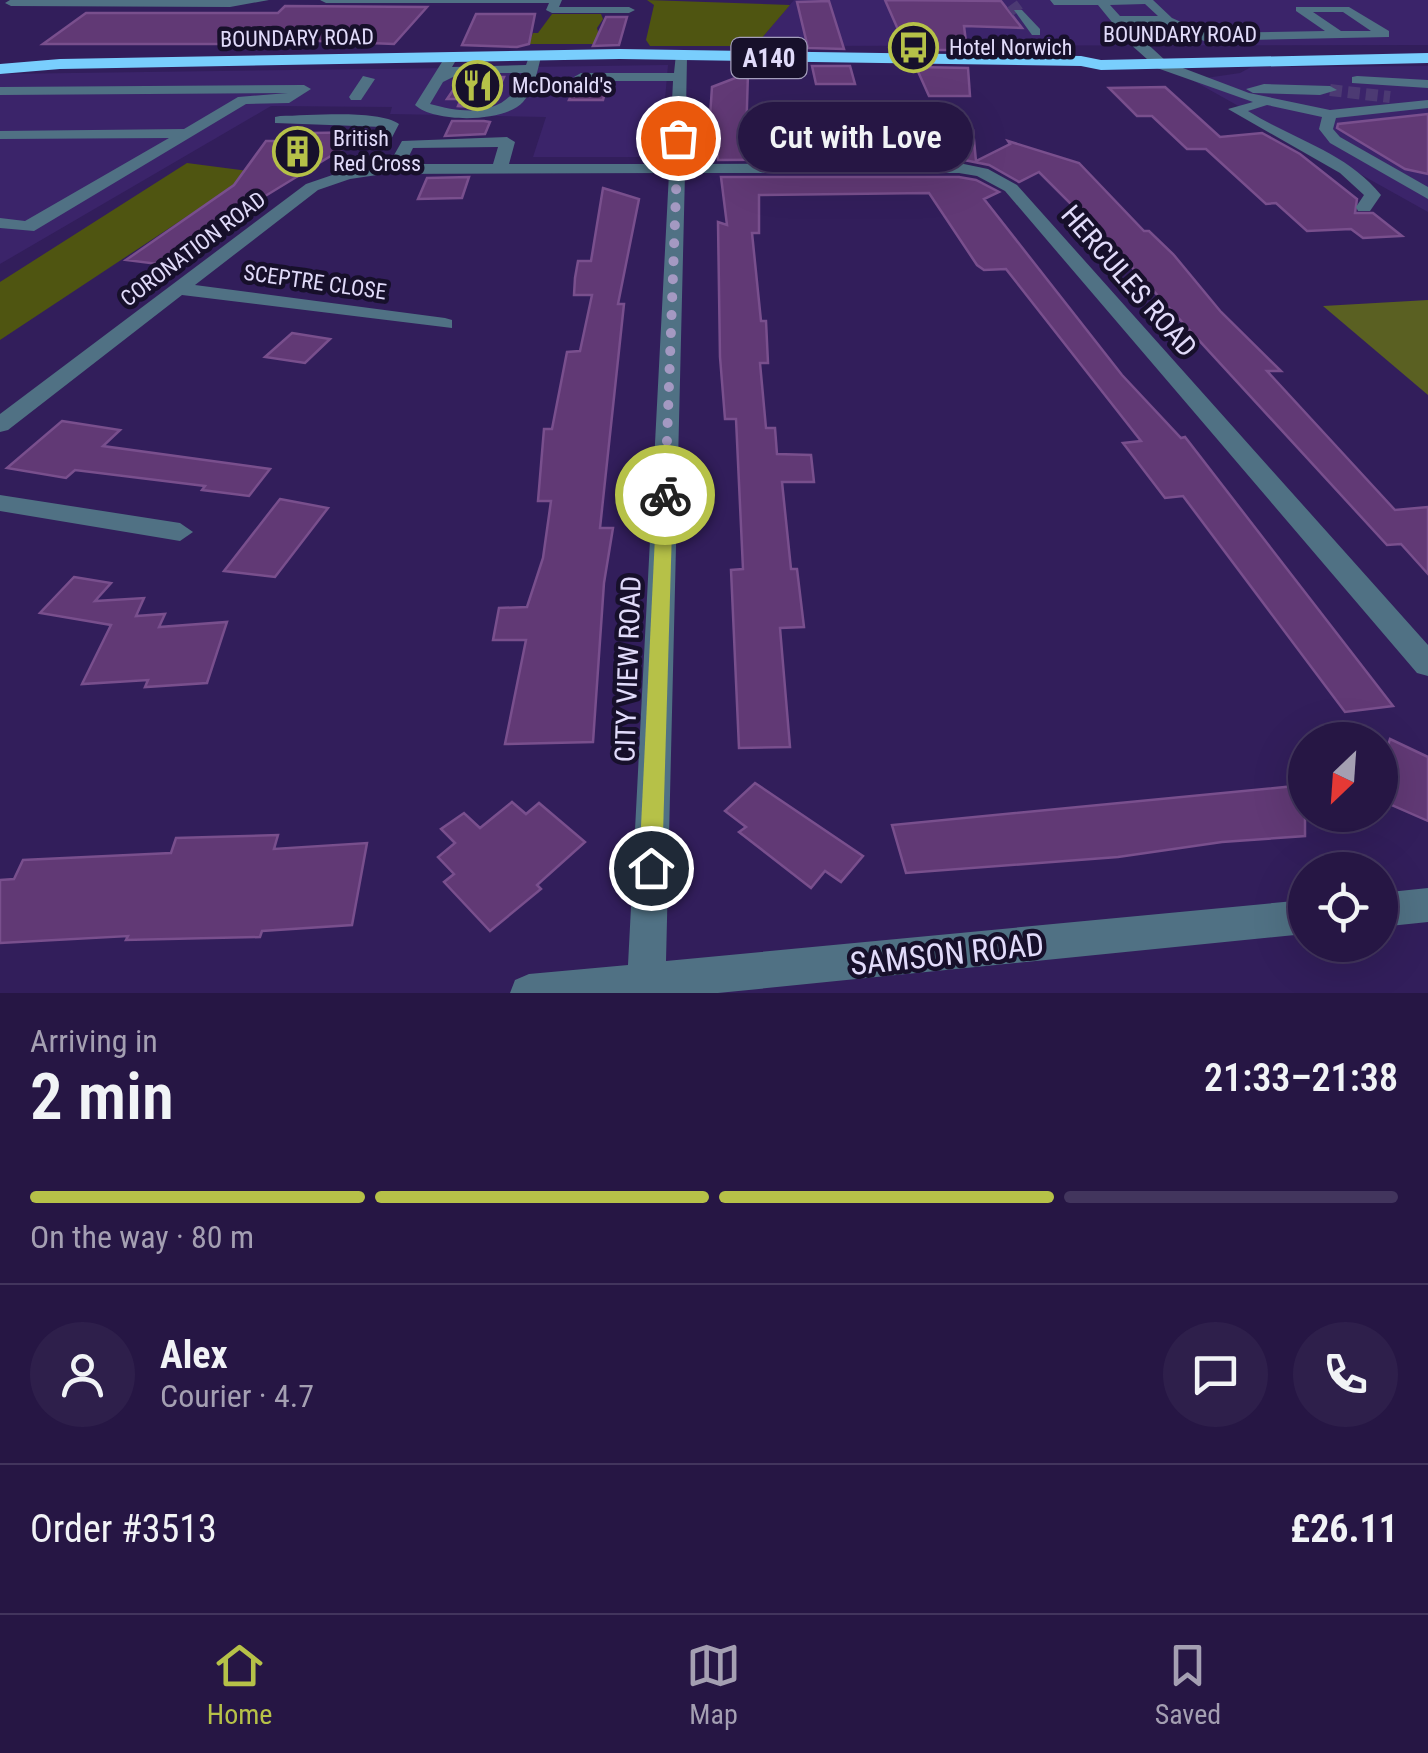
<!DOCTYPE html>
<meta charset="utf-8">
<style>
:root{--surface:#261644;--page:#2e1f4b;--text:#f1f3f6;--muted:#a49fb2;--line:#42355d;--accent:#b6c148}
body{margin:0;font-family:"Roboto Condensed",sans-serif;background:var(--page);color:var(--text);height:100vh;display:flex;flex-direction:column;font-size:38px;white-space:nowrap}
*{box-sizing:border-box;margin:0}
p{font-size:32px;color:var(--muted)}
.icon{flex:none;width:55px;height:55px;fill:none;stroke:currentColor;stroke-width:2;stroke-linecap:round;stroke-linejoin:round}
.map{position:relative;height:993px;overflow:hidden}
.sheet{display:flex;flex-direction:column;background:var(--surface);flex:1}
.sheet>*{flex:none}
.needle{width:65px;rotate:205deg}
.controls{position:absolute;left:1288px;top:722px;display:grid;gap:20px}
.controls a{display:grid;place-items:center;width:110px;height:110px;border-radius:50%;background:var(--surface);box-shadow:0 10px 40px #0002,0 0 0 2px var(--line);font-size:50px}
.pin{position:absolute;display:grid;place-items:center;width:85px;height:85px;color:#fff;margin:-42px;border:5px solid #fff;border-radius:50%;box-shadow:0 2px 10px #0007}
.courier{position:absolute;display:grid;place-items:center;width:100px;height:100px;margin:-50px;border:8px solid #b6c148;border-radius:50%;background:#fff;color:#222;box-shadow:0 2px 12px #0007}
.bubble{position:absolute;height:70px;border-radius:35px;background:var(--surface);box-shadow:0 10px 40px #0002,0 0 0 2px var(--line);font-size:32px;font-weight:600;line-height:70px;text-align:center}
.summary em{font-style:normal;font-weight:600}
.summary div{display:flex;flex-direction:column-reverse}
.summary{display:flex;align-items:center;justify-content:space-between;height:170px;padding:0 30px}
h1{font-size:65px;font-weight:600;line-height:75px}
.bar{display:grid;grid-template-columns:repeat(4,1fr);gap:15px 10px;align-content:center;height:120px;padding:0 30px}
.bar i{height:12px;border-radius:8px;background:var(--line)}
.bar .active{background:var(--accent)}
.bar p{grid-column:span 4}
.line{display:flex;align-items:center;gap:25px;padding:0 30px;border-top:2px solid var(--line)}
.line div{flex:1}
.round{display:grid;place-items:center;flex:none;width:105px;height:105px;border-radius:52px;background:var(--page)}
.dock{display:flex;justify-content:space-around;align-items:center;height:140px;border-top:2px solid var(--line);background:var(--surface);font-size:28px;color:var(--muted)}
.dock a{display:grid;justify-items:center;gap:5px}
.dock .active{color:var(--accent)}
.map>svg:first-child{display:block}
</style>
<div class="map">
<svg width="1428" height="993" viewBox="0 0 1428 993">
<rect width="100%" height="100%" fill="#321e5b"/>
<!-- built -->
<g fill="#3b246a">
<polygon points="794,0 1428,0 1428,45 755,46"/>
<polygon points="668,65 660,157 533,157 546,117 390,114 392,107 271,106 0,264 0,74"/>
<polygon points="1428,66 1428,212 1192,80 1240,73 1251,67"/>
</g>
<!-- green -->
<g fill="#4f5511">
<polygon points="647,0 790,5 755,46 650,46 646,40 654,5"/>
<polygon points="552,14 601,14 603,19 597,28 601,44 529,44 533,33 538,33"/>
<polygon points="187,163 263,173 240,189 230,188 0,340 0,282"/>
</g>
<!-- forest -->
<polygon fill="#5a6022" points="1428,300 1428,395 1323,306"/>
<!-- building -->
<g fill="#613975" stroke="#794f8d" stroke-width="2.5">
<polygon points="885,0 1001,1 1022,28 964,26 967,50 907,50"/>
<polygon points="829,1 844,49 808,48 797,2"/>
<polygon points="285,6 427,7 394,44 267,39 262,44 43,44 86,13 278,13"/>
<polygon points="476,14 535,14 529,44 517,47 462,45"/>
<polygon points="606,17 627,17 619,45 593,46"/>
<polygon points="812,66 850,66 855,84 816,84"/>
<polygon points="916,67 968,68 970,96 929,96"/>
<polygon points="748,73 746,138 890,142 880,102 973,130 976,161 1010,144 1008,141 1079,163 1144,231 1149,231 1173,254 1221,312 1281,371 1267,371 1395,510 1428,507 1428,574 1401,544 1387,545 1104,237 1039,172 1019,182 989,165 959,159 718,160 717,150 712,153 709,132 712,87"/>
<polygon points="462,77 504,77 492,103 473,107 458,106 461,99 447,99"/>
<polygon points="577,83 607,85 603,100 569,100"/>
<polygon points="1165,87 1220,137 1262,133 1300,154 1357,199 1355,213 1373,213 1402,236 1363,238 1351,229 1307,231 1276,203 1266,204 1206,149 1187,149 1152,116 1137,116 1109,88"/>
<polygon points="1428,114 1428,174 1405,169 1337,128 1338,124"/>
<polygon points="452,121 484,121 490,122 485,134 445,136"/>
<polygon points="370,132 221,223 166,265 126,260 234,185 266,141 305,141 311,133"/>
<polygon points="469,177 462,198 418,199 427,178"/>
<polygon points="721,177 959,177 976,180 999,192 984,199 1122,375 1181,438 1185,437 1393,706 1345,712 1183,496 1165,498 1123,443 1141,441 1006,269 984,270 977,265 929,193 759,195 759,233 752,233 761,321 766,321 768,363 760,363 766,428 775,428 777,454 811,455 814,482 782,482 791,569 797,569 804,627 780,628 790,747 739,748 731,570 743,569 736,419 725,419 720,357 718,222 727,225"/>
<polygon points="603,188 639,199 618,304 624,304 600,528 613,528 604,583 593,742 505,744 526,640 493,640 499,608 527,607 543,558 551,501 538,501 544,429 552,429 567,352 580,351 592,295 574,295 575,278 578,261 591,261"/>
<polygon points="292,333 330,339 305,363 265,357"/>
<polygon points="62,421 120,430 103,446 270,469 249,496 202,490 205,486 75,470 66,478 7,468"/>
<polygon points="280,499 328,508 275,577 224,571"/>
<polygon points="74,577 111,583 95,601 144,598 136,616 165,614 159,627 227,622 207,683 145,687 148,680 82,684 111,625 40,613"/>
<polygon points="1390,739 1428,757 1428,821 1380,800 1380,772"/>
<polygon points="755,783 863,856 841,882 825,871 811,888 739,832 746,827 725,811"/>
<polygon points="1305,785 1305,836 1222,842 1118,857 906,873 892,825"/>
<polygon points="512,802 526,814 539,803 585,842 537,885 541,889 490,931 444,882 454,874 438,857 455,843 441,829 464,813 480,828"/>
<polygon points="278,835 274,849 367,843 352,925 262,931 260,937 126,940 128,936 0,943 0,880 14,879 23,860 171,853 176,838"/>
</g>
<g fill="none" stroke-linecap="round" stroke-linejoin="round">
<!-- minor-tunnel -->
<g stroke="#4c3a73" stroke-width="12" stroke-dasharray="12 6" stroke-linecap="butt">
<polyline points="1012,4 1018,12"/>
<polyline points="1330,90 1390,97"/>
</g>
<!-- minor -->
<g fill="#507184" fill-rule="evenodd">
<polygon points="10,0 269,0 230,7 11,6 5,3"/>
<polygon points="320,0 562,0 559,7 629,7 635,10 629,13 552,13 546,10 549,3 326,3"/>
<path d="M1050 0H1153L1172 18 1206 33 1325 31 1296 11V7H1349L1389 31V37L1204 41 1166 24H1126L1167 62 1249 93 1330 110 1428 100V108L1336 118 1333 129 1340 137 1428 187V199L1330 143 1319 129 1322 117 1267 105 1248 111C1293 139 1348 153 1381 195L1370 211H1358L1356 207 1364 195 1340 173 1228 109 1253 102 1157 68 1129 43 1098 5H1054ZM1145 4 1158 16H1120L1110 5ZM1313 12H1343L1371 31H1341Z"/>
<polygon points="1014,10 1022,10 1040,29 1040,35 1032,35"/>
<path d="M447 54 458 57 452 67 526 65 530 54 541 57C537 72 534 90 523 102 505 123 434 123 415 105ZM461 73H524C509 116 469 115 430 104L443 82Z"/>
<path d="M676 54 687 57 685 164 959 163 988 169 1017 185 1428 645V676L1417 673 1005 191 977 176 959 173H685L666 961 1305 900V934L718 993H510L515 980 529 974 628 965 669 173 384 174 350 179 318 190 195 285 445 318 452 320V328L182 295 8 430 0 432V414L306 184 347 170 389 164 402 141 507 137 515 142 509 164H669L673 81H581L574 77 581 73H674ZM498 147 493 164H405L413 148Z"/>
<polygon points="363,76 375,79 361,100 351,100 349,97"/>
<polygon points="1357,76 1428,80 1428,88 1352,83 1352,77"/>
<polygon points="1264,84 1330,86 1337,90 1320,95 1253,93 1246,89"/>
<polygon points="304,85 311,89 289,103 246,104 34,231 0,228 0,218 25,221 169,138 0,139 0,131 184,129 238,97 288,93 0,95 0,87"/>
<path d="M280 116C310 116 376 109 399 124L387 147 382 149 374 144 383 127 275 123V117Z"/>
<polygon points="0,495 180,523 193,532 180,541 0,511"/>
<polygon points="1428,888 1428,922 1380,927 1380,893"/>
</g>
<!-- highway -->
<polygon fill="#79cefd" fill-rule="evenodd" points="620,49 1081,56 1101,60 1428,53 1428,63 1101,70 1081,66 620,59 60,69 0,74 0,64 60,59"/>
</g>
<!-- route -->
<polygon fill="#b6c148" points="665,489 673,495 662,868 659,875 651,878 643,875 639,868 657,495"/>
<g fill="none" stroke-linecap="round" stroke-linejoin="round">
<!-- done -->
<polyline stroke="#a499c2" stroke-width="10" stroke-dasharray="0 18" points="665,495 678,138"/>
</g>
<!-- icons -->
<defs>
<symbol id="bus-ring" viewBox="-11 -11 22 22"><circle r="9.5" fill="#17102b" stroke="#b6c148" stroke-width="1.5"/><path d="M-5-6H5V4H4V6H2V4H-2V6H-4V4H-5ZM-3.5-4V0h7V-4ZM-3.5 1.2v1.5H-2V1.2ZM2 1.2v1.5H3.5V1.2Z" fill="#b6c148"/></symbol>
<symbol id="restaurant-ring" viewBox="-11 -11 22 22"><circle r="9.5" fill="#17102b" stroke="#b6c148" stroke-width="1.5"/><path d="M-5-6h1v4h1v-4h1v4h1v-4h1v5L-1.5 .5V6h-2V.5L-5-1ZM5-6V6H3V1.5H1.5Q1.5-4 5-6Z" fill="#b6c148"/></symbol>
<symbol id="building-ring" viewBox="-11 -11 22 22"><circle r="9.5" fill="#17102b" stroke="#b6c148" stroke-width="1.5"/><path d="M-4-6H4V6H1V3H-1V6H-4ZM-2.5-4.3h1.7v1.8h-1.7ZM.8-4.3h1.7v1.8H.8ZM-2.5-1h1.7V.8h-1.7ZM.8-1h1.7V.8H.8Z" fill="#b6c148"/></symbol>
</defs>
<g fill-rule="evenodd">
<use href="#bus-ring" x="886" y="20" width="55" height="55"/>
<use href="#restaurant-ring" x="450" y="58" width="55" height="55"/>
<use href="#building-ring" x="270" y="124" width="55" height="55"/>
</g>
<g text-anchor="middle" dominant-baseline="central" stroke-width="9" stroke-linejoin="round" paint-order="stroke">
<!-- far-street labels -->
<g font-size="22" fill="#e1dbfa" stroke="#17102b">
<text x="1180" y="34">BOUNDARY ROAD</text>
<text transform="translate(297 38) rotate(-1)">BOUNDARY ROAD</text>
<text transform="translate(193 249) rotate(-37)">CORONATION ROAD</text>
<text transform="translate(315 282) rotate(8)">SCEPTRE CLOSE</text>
</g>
<!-- far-poi labels -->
<g font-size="22" fill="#e1dbfa" stroke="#17102b" text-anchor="start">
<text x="949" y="47">Hotel Norwich</text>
<text x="512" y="85">McDonald's</text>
<text x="333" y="138">British<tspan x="333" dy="25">Red Cross</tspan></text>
</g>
<!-- shield labels -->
<rect fill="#17102b" stroke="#a49ebc" stroke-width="2.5" x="731.5" y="38" width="75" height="40" rx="8"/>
<g font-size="25" font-weight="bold" fill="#e1dbfa">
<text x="769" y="58">A140</text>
</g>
<!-- street labels -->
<g font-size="28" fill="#e1dbfa" stroke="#17102b">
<text transform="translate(1129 281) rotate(49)">HERCULES ROAD</text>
<text transform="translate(628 669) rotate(-88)">CITY VIEW ROAD</text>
</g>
<!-- near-street labels -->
<g font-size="32" fill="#e1dbfa" stroke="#17102b">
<text transform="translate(947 954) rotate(-6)">SAMSON ROAD</text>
</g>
</g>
</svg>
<div class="controls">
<a><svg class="needle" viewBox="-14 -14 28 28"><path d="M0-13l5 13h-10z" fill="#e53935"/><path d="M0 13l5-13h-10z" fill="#a49fb2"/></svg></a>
<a><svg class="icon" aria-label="locate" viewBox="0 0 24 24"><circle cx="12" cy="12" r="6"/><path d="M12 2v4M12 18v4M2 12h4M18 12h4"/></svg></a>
</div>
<div class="pin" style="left:678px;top:138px;background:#ea580c"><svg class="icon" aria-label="bag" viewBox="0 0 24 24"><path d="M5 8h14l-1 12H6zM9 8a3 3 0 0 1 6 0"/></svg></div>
<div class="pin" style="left:651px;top:868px;background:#1f2937"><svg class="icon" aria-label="home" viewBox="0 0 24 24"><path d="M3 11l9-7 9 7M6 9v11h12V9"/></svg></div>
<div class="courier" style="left:665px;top:495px"><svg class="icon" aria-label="bike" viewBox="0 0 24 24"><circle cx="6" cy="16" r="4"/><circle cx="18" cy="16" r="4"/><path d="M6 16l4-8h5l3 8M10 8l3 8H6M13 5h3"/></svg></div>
<div class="bubble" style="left:738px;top:102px;width:235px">Cut with Love</div>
</div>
<section class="sheet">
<div class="summary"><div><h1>2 min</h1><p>Arriving in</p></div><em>21:33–21:38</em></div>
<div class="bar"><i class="active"></i><i class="active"></i><i class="active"></i><i></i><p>On the way · 80 m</p></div>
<div class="line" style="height:180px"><a class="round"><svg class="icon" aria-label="person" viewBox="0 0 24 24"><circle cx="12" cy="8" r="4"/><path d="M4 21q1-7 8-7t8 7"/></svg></a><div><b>Alex</b><p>Courier · 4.7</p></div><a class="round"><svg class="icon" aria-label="chat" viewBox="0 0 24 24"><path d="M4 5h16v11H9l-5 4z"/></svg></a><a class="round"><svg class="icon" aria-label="phone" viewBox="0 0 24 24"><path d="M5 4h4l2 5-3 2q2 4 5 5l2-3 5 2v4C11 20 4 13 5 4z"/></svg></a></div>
<div class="line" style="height:130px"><div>Order #3513</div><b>£26.11</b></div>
</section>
<nav class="dock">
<a class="active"><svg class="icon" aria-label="home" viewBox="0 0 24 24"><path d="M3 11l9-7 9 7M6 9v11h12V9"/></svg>Home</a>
<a><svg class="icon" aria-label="map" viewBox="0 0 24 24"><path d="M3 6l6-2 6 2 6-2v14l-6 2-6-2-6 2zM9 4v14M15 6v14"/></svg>Map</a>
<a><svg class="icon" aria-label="saved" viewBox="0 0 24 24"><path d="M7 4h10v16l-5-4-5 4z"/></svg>Saved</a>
</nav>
